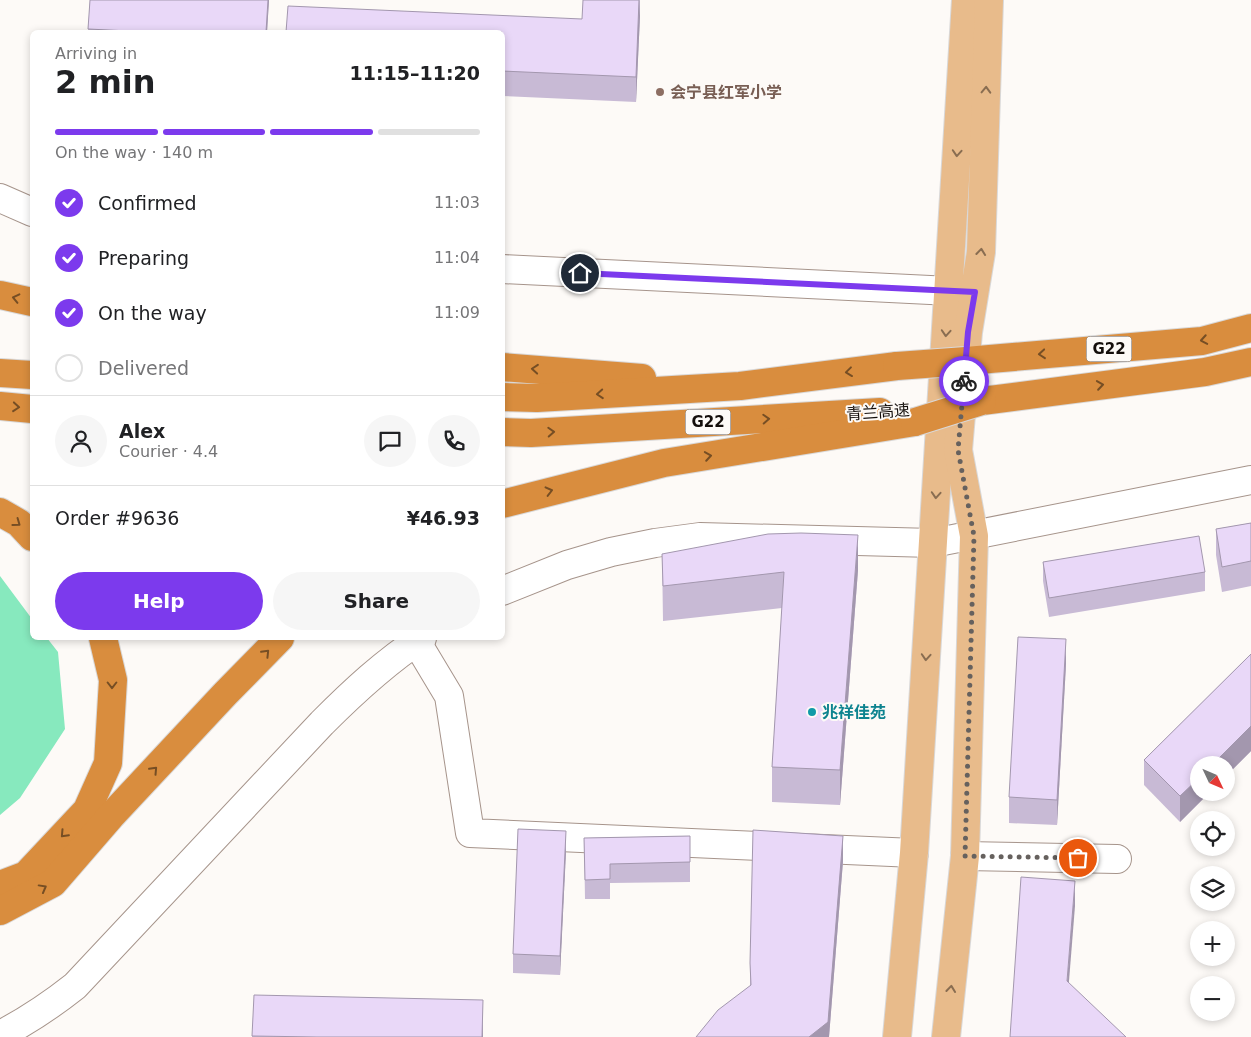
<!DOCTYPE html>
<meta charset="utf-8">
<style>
:root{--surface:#fff;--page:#f6f6f6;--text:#202124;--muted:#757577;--line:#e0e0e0;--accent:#7c3aed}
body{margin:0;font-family:"DejaVu Sans","Noto Sans SC",sans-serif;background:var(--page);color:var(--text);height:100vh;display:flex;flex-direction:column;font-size:19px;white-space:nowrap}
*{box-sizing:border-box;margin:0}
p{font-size:16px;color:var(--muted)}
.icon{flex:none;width:28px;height:28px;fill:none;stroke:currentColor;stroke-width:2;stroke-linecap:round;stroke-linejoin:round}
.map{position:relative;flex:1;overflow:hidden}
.sheet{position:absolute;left:30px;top:30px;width:475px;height:610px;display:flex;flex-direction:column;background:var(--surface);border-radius:8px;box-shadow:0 2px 8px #0003}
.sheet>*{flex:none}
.needle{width:32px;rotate:134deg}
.tools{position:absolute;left:1190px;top:756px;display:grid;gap:10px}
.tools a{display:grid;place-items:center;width:45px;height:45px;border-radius:50%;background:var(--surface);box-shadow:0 2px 8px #0003;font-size:25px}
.pin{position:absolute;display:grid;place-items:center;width:42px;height:42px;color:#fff;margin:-21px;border:2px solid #fff;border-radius:50%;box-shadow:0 1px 5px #0007}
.courier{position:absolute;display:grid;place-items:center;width:50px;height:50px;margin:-25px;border:4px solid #7c3aed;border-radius:50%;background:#fff;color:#222;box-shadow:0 1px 6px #0007}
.headline em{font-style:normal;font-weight:700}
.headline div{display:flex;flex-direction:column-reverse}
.headline{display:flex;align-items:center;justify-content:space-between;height:85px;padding:0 25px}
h1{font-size:32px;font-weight:700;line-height:38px}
.bar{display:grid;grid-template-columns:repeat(4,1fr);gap:8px 5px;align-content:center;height:60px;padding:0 25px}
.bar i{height:6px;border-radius:4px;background:var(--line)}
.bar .on{background:var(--accent)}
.bar p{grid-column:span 4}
.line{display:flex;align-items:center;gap:12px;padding:0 25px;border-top:1px solid var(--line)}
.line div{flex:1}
.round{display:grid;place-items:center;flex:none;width:52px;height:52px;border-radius:26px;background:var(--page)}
ol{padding:0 25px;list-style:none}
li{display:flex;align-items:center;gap:15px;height:55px}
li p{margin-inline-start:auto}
li .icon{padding:5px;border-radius:50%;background:var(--accent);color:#fff;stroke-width:4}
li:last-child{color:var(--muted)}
li i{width:28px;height:28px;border:2px solid var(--line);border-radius:50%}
.primary-button{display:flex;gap:10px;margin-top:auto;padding:10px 25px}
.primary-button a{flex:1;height:58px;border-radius:30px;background:var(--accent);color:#fff;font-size:20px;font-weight:700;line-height:58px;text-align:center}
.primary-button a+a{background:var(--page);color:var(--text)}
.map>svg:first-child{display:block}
</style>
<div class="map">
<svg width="1251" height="1037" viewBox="0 0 1251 1037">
<rect width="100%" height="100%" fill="#fdfaf7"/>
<!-- green -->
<polygon fill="#87e9be" points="0,576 32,619 32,638 47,638 58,652 65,729 20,798 0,815"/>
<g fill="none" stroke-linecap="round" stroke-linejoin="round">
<defs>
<g id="minor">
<polyline points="0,198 32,212"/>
<polyline points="502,269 971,292"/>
<polyline points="502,591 567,565 611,552 655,543 700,537 933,543 1251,480"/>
<polyline points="416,641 449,696 470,833 914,853"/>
<polyline points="965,856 1117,859"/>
<path d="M0 1035C27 1021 51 1005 75 986L322 723C353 692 385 662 422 638"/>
</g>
<g id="major">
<polyline points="897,1037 914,853 966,0"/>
<polyline points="946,1037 965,856 974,536 958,450 968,332 981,252 989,0"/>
</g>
<g id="highway">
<polyline points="0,295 32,302"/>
<polyline points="966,361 1202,341 1251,328"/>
<polyline points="502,367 642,378"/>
<polyline points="0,373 32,375"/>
<polyline points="502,397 537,398 740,386 897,366"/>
<polyline points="982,401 1205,372 1251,362"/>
<polyline points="0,406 32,409"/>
<polyline points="502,432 531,433 880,412"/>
<polyline points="502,504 664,463 915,422"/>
<polyline points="0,512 19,523 32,537"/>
<polyline points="0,885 26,875 87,810 108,763 113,680 103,638"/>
<polyline points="0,911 53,883 111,816 225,694 280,638"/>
</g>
</defs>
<!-- minor casing -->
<use href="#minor" stroke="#a6948b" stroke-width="30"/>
<!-- major casing -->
<use href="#major" stroke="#d9d8d8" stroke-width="30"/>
<!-- highway casing -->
<use href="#highway" stroke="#d9d8d8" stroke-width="30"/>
<!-- minor -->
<use href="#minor" stroke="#fff" stroke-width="28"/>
<!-- major -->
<use href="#major" stroke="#e8bb8b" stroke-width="28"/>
<!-- highway -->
<use href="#highway" stroke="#d98d3e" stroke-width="28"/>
<defs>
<g id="highway-bridge">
<polyline points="897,366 966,361"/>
<polyline points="915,422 982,401"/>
</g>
</defs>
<!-- highway-bridge casing -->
<use href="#highway-bridge" stroke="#d9d8d8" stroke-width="30" stroke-linecap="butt"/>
<!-- highway-bridge -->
<use href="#highway-bridge" stroke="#d98d3e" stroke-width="28"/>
</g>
<!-- wall -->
<g fill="#c8bad5">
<polygon points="90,0 269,0 267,32 88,32"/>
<polygon points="640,0 640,16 636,102 502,96 502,32 582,19"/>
<polygon points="1251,523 1251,586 1222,592 1216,555 1216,529"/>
<polygon points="662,554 858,570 840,805 772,802 772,767 782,608 663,621"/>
<polygon points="1043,562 1205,572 1205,591 1049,617 1043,581"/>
<polygon points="1251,654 1251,751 1180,822 1144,785 1144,760"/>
<polygon points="1066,664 1057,825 1009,823 1009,797"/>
<polygon points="690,836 690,882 610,883 610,899 585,899 584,838"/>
<polygon points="566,851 560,975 513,973 513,954"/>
<polygon points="843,861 829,1037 696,1037 750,986 750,963"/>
<polygon points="483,1025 483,1037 252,1037 252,1036"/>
</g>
<!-- shaded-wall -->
<g fill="#a397ae">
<polygon points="268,0 269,0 267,32 266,32"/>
<polygon points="639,0 640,16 636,102 636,77"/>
<polygon points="858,535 858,570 840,805 840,770"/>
<polygon points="1066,639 1066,664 1057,825 1057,800"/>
<polygon points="1251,726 1251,751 1226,776 1226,765 1212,765"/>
<polygon points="1199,778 1199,792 1210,792 1180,822 1180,796"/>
<polygon points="566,831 566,851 560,975 560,956"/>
<polygon points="843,836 843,861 829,1037 809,1037"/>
<polygon points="1075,881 1075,906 1067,1006 1067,981"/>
<polygon points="483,1000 483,1037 482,1037"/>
</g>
<!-- building -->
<g fill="#e9d8f8" stroke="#a397ae">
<polygon points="90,0 268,0 266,32 149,32 88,29"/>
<polygon points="583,0 639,0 636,77 502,71 502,32 286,32 288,6 582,19"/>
<polygon points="1251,523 1251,561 1222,567 1216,529"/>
<polygon points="801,533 858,535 840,770 772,767 784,572 663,586 662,554 768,534"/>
<polygon points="1199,536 1205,572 1049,598 1043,562"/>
<polygon points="1018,637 1066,639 1057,800 1009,797"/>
<polygon points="1251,654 1251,726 1212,765 1199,765 1199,778 1180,796 1144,760"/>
<polygon points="518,829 566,831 560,956 513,954"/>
<polygon points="753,830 843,836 828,1022 809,1037 696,1037 718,1010 751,985 750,963"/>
<polygon points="690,836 690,862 610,864 610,879 585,880 584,838"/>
<polygon points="1021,877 1075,881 1067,981 1126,1037 1010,1037"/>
<polygon points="254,995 483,1000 482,1037 317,1037 252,1036"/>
</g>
<!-- one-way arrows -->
<defs><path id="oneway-chevron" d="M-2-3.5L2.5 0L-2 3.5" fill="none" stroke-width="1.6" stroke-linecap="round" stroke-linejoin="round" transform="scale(1.25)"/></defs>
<g stroke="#896d51">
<use href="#oneway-chevron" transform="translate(986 90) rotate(-88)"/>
<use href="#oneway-chevron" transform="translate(957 153) rotate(94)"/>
<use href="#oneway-chevron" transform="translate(981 252) rotate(-84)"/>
<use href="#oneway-chevron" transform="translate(946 333) rotate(94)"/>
<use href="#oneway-chevron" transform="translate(936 495) rotate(94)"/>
<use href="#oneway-chevron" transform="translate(926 657) rotate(94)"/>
<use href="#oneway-chevron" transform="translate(951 989) rotate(-84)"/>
</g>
<g stroke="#764e24">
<use href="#oneway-chevron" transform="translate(16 298) rotate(-167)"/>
<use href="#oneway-chevron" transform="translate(1204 340) rotate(170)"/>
<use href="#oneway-chevron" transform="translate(1042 354) rotate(175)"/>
<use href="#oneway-chevron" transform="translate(535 369) rotate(-175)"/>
<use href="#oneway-chevron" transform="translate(849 372) rotate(173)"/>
<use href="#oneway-chevron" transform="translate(1100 385) rotate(-8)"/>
<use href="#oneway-chevron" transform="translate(600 394) rotate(176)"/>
<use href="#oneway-chevron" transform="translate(16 407) rotate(5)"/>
<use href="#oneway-chevron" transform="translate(766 419) rotate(-3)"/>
<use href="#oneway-chevron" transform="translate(551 432) rotate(-3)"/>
<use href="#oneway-chevron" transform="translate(708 456) rotate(-9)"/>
<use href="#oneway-chevron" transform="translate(549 491) rotate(-14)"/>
<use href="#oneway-chevron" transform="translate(17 523) rotate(36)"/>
<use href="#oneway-chevron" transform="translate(266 653) rotate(-46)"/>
<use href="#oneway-chevron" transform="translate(112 685) rotate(90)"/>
<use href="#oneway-chevron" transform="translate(154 770) rotate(-47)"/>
<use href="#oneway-chevron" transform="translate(64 834) rotate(133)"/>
<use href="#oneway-chevron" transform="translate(43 888) rotate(-29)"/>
</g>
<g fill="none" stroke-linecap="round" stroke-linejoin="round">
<!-- done -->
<polyline stroke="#66615e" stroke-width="5" stroke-dasharray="0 9" points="964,381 958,450 974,536 965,856 1078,858"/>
<!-- route -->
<polyline stroke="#7c3aed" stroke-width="6" points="580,273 975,292 968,332 964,381"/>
</g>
<!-- markers -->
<circle fill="#8d6e63" stroke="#fdfaf7" stroke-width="2" cx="660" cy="92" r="5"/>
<circle fill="#0f9aa8" stroke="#fdfaf7" stroke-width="2" cx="812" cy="712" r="5"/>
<g text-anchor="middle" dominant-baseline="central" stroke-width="4" stroke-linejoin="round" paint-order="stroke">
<!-- shield labels -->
<g fill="#fdfaf7" stroke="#5a5552" stroke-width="1">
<rect x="1086.5" y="336.5" width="45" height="25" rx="4"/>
<rect x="685.5" y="409.5" width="45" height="25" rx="4"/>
</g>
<g font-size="15" font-weight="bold" fill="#140e0b">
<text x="1109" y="349">G22</text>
<text x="708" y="422">G22</text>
</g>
<!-- education labels -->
<g font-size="16" font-weight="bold" fill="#785e54" stroke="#fdfaf7" text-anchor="start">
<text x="670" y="92">会宁县红军小学</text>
</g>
<!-- street labels -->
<g font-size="16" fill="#140e0b" stroke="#fdfaf7">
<text transform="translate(878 412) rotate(-4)">青兰高速</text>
</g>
<!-- culture labels -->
<g font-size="16" font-weight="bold" fill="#0d838f" stroke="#fdfaf7" text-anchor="start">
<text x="822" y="712">兆祥佳苑</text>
</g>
</g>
</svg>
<div class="tools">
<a><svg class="needle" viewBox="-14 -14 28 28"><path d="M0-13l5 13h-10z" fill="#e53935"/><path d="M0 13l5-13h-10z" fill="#757577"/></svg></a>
<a><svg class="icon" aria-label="locate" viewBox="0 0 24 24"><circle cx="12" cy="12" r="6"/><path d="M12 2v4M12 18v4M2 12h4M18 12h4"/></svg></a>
<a><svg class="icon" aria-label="layers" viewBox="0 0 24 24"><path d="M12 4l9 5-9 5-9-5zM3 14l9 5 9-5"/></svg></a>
<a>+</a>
<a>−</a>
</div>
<div class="pin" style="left:1078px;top:858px;background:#ea580c"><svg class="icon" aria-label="bag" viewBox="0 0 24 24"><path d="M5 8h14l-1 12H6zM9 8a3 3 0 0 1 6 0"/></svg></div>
<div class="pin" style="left:580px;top:273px;background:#1f2937"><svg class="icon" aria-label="home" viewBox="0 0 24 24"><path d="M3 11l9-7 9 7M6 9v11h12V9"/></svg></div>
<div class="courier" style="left:964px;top:381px"><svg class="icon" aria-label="bike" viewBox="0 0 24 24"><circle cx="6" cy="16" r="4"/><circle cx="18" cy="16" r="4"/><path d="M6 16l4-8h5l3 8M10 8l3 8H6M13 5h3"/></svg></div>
<section class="sheet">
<div class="headline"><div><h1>2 min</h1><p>Arriving in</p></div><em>11:15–11:20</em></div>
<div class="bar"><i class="on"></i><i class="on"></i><i class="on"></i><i></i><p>On the way · 140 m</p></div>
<ol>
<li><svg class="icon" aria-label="check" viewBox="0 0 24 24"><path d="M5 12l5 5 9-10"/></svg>Confirmed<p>11:03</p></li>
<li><svg class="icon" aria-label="check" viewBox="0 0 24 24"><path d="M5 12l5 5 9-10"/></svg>Preparing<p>11:04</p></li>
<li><svg class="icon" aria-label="check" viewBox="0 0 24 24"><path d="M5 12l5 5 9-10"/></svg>On the way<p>11:09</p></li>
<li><i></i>Delivered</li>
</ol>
<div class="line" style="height:90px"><a class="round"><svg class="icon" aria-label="person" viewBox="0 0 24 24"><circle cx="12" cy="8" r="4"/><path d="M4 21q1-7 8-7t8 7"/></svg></a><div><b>Alex</b><p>Courier · 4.4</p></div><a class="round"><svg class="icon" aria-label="chat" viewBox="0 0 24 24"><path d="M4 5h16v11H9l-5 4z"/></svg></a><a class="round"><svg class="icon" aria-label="phone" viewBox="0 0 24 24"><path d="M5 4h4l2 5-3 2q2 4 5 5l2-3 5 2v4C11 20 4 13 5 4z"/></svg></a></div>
<div class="line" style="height:65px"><div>Order #9636</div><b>¥46.93</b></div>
<div class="primary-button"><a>Help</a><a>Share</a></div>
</section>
</div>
